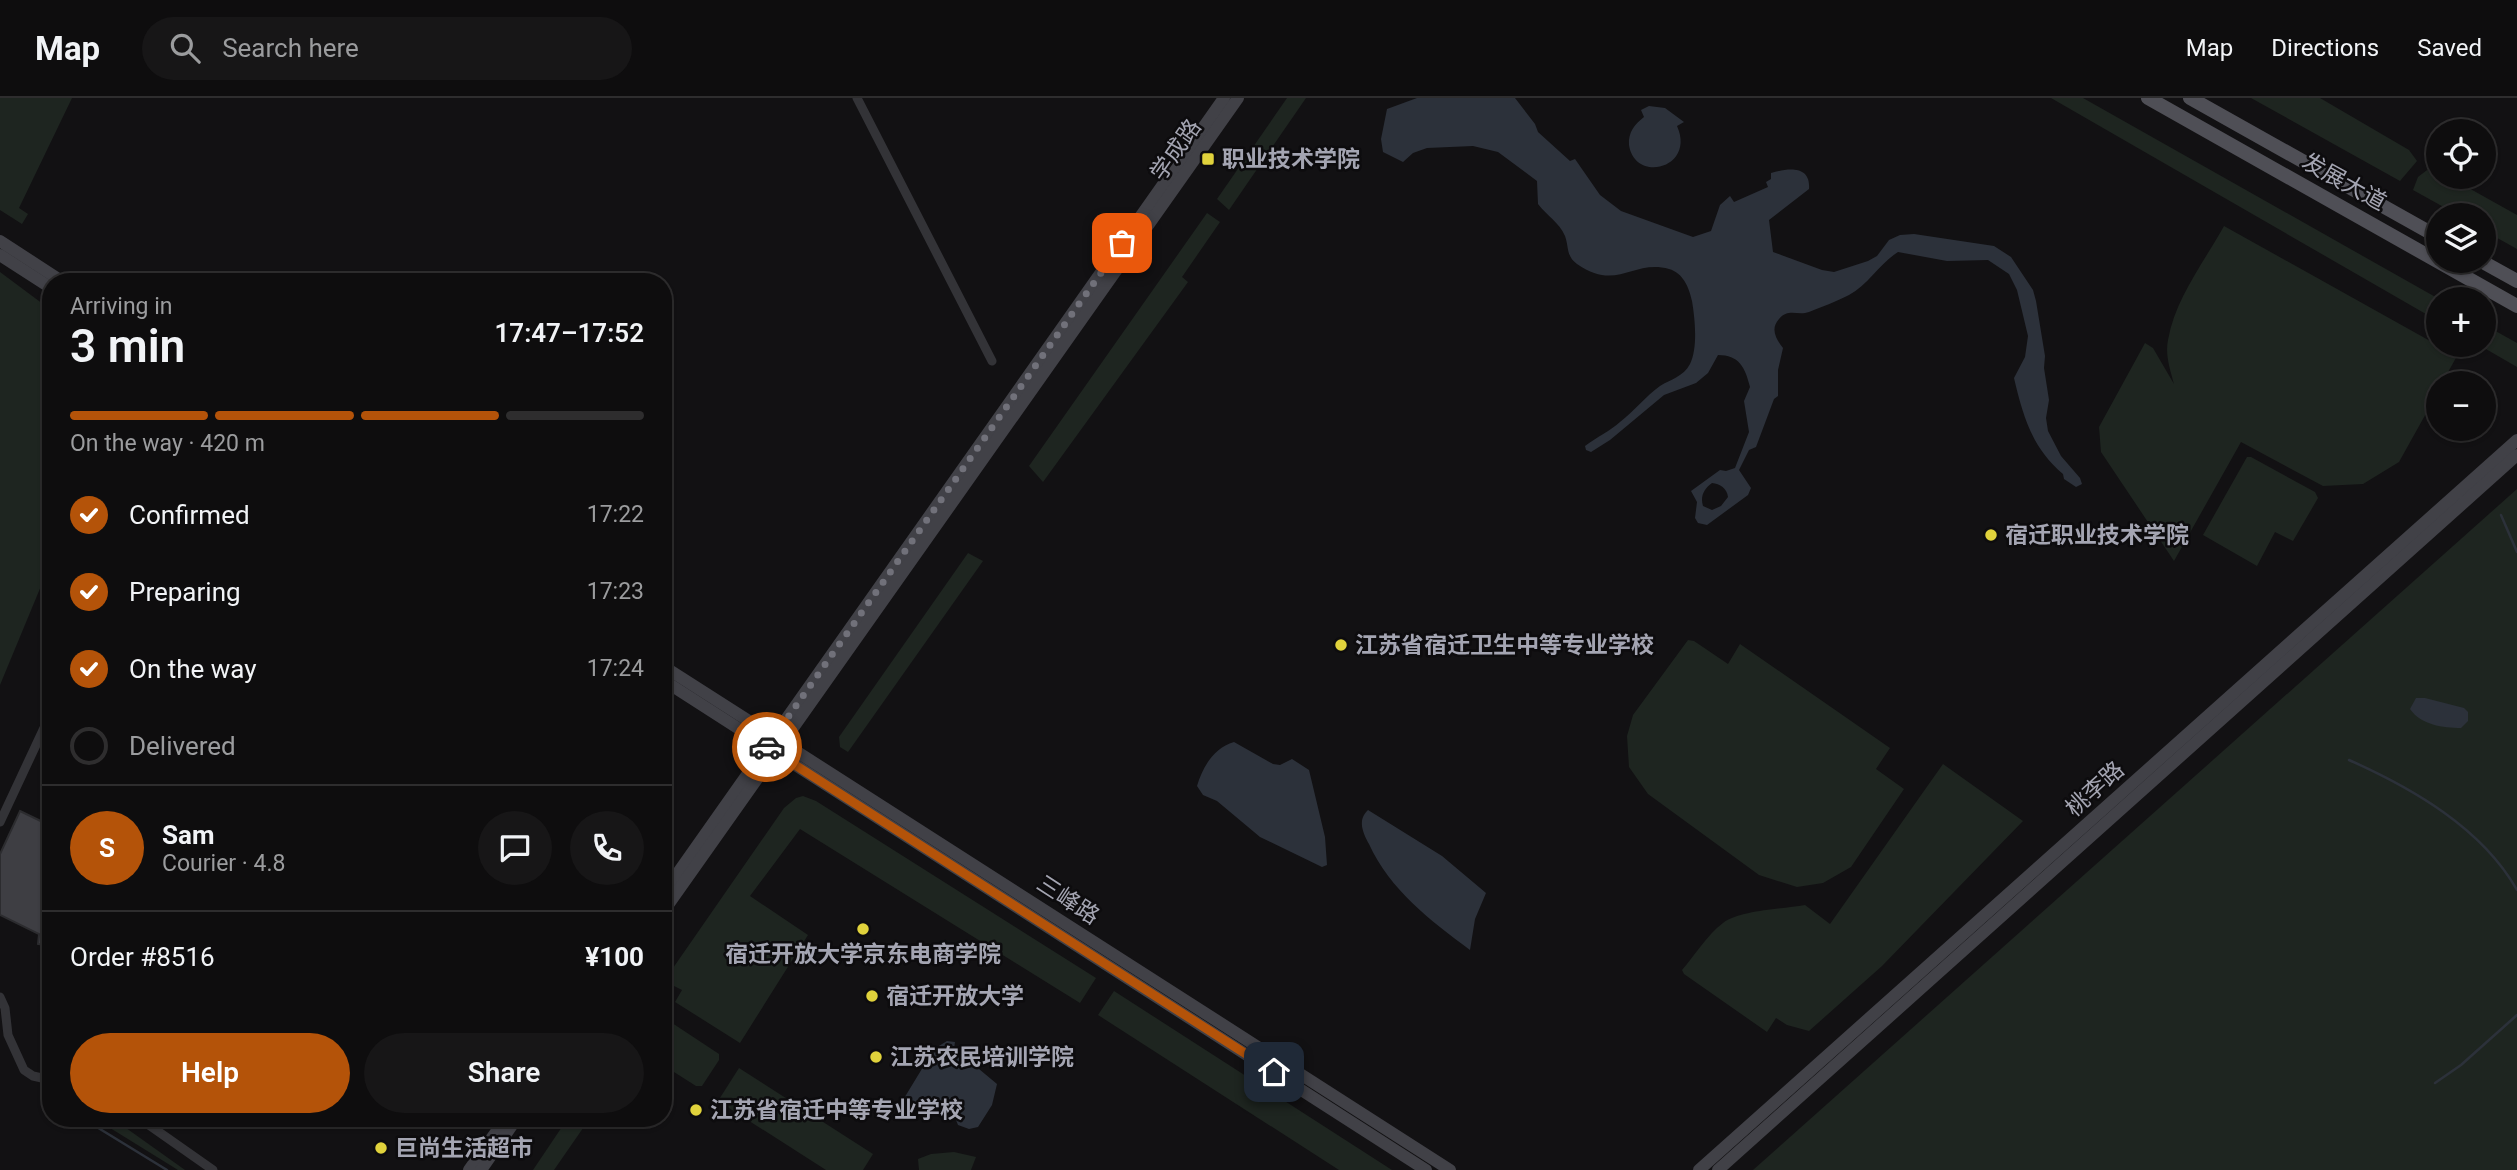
<!DOCTYPE html>
<meta charset="utf-8">
<style>
:root{--surface:#0e0d0e;--page:#171617;--text:#f1f3f6;--muted:#9b9c9e;--line:#2e2d2e;--accent:#b45309}
body{margin:0;font-family:Roboto,"Noto Sans SC",sans-serif;background:var(--page);color:var(--text);height:100vh;display:flex;flex-direction:column;font-size:26px;white-space:nowrap}
*{box-sizing:border-box;margin:0}
p{font-size:23px;color:var(--muted)}
.icon{flex:none;width:38px;height:38px;fill:none;stroke:currentColor;stroke-width:2;stroke-linecap:round;stroke-linejoin:round}
.map{position:relative;flex:1;overflow:hidden}
.details{position:absolute;left:42px;top:175px;width:630px;height:854px;display:flex;flex-direction:column;background:var(--surface);border-radius:28px;box-shadow:0 2px 5px #0004,0 0 0 2px var(--line)}
.details>*{flex:none}
.buttons{position:absolute;left:2426px;top:21px;display:grid;gap:14px}
.buttons a{display:grid;place-items:center;width:70px;height:70px;border-radius:50%;background:var(--surface);box-shadow:0 2px 5px #0004,0 0 0 2px var(--line);font-size:35px}
.pin{position:absolute;display:grid;place-items:center;width:60px;height:60px;color:#fff;margin:-30px;border-radius:14px;box-shadow:0 4px 10px #0006}
.courier{position:absolute;display:grid;place-items:center;width:70px;height:70px;margin:-35px;border:5px solid #b45309;border-radius:50%;background:#fff;color:#222;box-shadow:0 2px 9px #0007}
.summary em{font-style:normal;font-weight:600}
.summary div{display:flex;flex-direction:column-reverse}
.summary{display:flex;align-items:center;justify-content:space-between;height:119px;padding:0 28px}
h1{font-size:46px;font-weight:600;line-height:52px}
.bar{display:grid;grid-template-columns:repeat(4,1fr);gap:10px 7px;align-content:center;height:84px;padding:0 28px}
.bar i{height:9px;border-radius:5px;background:var(--line)}
.bar .on{background:var(--accent)}
.bar p{grid-column:span 4}
.line{display:flex;align-items:center;gap:18px;padding:0 28px;border-top:2px solid var(--line)}
.line div{flex:1}
.round{display:grid;place-items:center;flex:none;width:74px;height:74px;border-radius:37px;background:var(--page)}
ol{padding:0 28px;list-style:none}
li{display:flex;align-items:center;gap:21px;height:77px}
li p{margin-inline-start:auto}
li .icon{padding:7px;border-radius:50%;background:var(--accent);color:#fff;stroke-width:4}
li:last-child{color:var(--muted)}
li i{width:38px;height:38px;border:4px solid var(--line);border-radius:50%}
.cta{display:flex;gap:14px;margin-top:auto;padding:14px 28px}
.cta a{flex:1;height:80px;border-radius:42px;background:var(--accent);color:#fff;font-size:28px;font-weight:600;line-height:80px;text-align:center}
.cta a+a{background:var(--page);color:var(--text)}
header{display:flex;align-items:center;gap:42px;box-sizing:border-box;height:98px;padding:0 35px;background:var(--surface);border-bottom:2px solid var(--line)}
header strong{font-size:33px}
nav{display:flex;gap:38px;margin-inline-start:auto;font-size:24px}
.search{width:490px;height:63px;background:var(--page);display:flex;align-items:center;gap:18px;box-sizing:border-box;padding:0 24px;border-radius:38px;color:var(--muted);font-size:26px}
.map>svg:first-child{display:block}
</style>
<header>
<strong>Map</strong>
<div class="search"><svg class="icon" aria-label="search" viewBox="0 0 24 24"><circle cx="10" cy="10" r="6"/><path d="M15 15l6 6"/></svg>Search here</div>
<nav><a>Map</a><a>Directions</a><a>Saved</a></nav>
</header>
<div class="map">
<svg width="2517" height="1072" viewBox="0 0 2517 1072">
<rect width="100%" height="100%" fill="#121113"/>
<!-- green -->
<g fill="#1e2520">
<polygon points="0,0 72,0 19,110 28,116 22,126 0,112"/>
<polygon points="1287,0 1306,0 1229,112 1217,101"/>
<polygon points="2051,0 2083,0 2439,201 2438,223"/>
<polygon points="2251,0 2320,0 2409,52 2417,63 2400,83"/>
<polygon points="2431,69 2438,72 2438,79 2449,79 2517,117 2517,151 2483,132 2483,117 2458,117 2413,92 2418,79"/>
<polygon points="1207,115 1220,124 1182,179 1188,184 1043,384 1029,368"/>
<path d="M2224 128 2457 258 2442 285H2438V294L2399 364 2363 386 2323 388 2241 344 2174 463 2101 354 2099 329 2145 245 2153 250 2174 286C2170 271 2165 257 2168 242 2175 201 2204 164 2224 128Z"/>
<polygon points="0,174 51,212 51,464 0,587"/>
<polygon points="2483,226 2517,245 2517,269 2479,247 2483,247"/>
<polygon points="2247,359 2251,359 2315,394 2318,400 2293,443 2275,434 2257,468 2203,437"/>
<polygon points="2517,391 2517,1072 1753,1072"/>
<polygon points="968,455 983,463 848,654 840,649 839,639"/>
<polygon points="1688,542 1694,543 1728,566 1740,546 1890,650 1876,671 1904,691 1851,769 1823,785 1797,789 1759,777 1648,696 1629,669 1627,638 1633,617"/>
<path d="M1943 666 2023 723 1882 868 1809 933 1787 927 1776 920 1767 934 1684 876 1682 872C1695 857 1707 837 1723 825 1740 812 1783 811 1805 807L1830 826Z"/>
<polygon points="803,698 816,703 1096,880 1080,905 800,731 750,798 808,837 740,945 675,904 682,892 664,883 784,710 796,700"/>
<polygon points="1114,893 1392,1072 1339,1072 1098,917"/>
<polygon points="663,919 719,956 719,962 702,988 696,988 663,967"/>
<polygon points="739,970 873,1056 863,1072 826,1072 718,1003"/>
<polygon points="94,1020 112,1020 185,1072 178,1072"/>
<polygon points="568,1020 590,1020 554,1072 533,1072"/>
<polygon points="954,1054 976,1059 971,1072 919,1072 918,1061 931,1056"/>
</g>
<!-- water -->
<g fill="#2c313a" fill-rule="evenodd">
<path d="M1417 0H1515L1535 26 1538 34 1570 63 1575 61 1600 97 1621 113 1693 139 1711 133 1720 107 1730 98 1734 104 1768 89 1766 84 1771 81V75C1788 70 1811 67 1809 91L1769 122 1773 154 1822 172 1834 174 1868 163 1877 158 1889 142 1900 137 1914 136 1994 148 2011 159 2033 192 2036 203 2045 258 2044 270 2049 302 2046 320 2048 333 2061 358 2080 380 2082 386 2076 389 2064 381 2063 376C2032 350 2023 318 2014 280L2025 259 2028 238 2017 192 2009 176 1988 162 1947 163 1898 154C1880 165 1868 187 1849 197 1837 203 1822 209 1809 214 1798 218 1788 210 1779 221 1770 231 1776 241 1783 250L1778 272V298L1774 301 1756 349 1749 352 1739 372 1751 390 1748 397 1707 427 1698 425 1695 420 1697 404 1691 393 1720 372 1726 373 1735 370 1749 334 1744 303 1750 289C1745 269 1739 257 1718 257L1708 275 1696 285 1664 297 1610 342 1591 354 1586 352 1585 348C1597 339 1610 333 1620 324 1634 313 1646 298 1660 288 1671 281 1683 279 1690 266 1698 250 1695 221 1692 203 1689 189 1683 175 1669 171 1633 161 1617 194 1577 166 1566 158 1569 149 1565 138 1559 124 1547 118 1538 106L1537 83 1498 54 1473 48 1427 50 1413 55 1403 64 1383 54 1381 41 1387 11ZM1712 385C1720 386 1727 390 1728 399L1721 408 1712 412 1703 408C1700 398 1704 391 1712 385Z"/>
<path d="M1649 8 1665 10 1684 24 1677 28C1696 70 1635 86 1629 47 1628 34 1635 26 1644 19L1641 12Z"/>
<path d="M2416 600H2425L2464 610 2468 614V623L2461 630C2443 630 2421 627 2410 611Z"/>
<path d="M1234 644 1273 666 1280 667 1292 661 1309 672 1325 739 1327 767 1322 769 1260 739 1217 703 1203 697 1197 688C1203 668 1214 650 1234 644Z"/>
<path d="M1368 712 1442 758 1486 795 1475 821 1470 852C1430 822 1390 792 1369 746 1363 735 1357 722 1368 712Z"/>
<path d="M947 943 955 944 954 951 960 954 963 952 967 961 997 986 992 1007 978 1029 969 1031 958 1027 950 1007C928 998 931 1006 912 1011L905 1008 903 1002 934 951Z"/>
</g>
<g fill="none" stroke-linecap="round" stroke-linejoin="round">
<!-- stream -->
<g stroke="#2c313a" stroke-width="2.5">
<polyline points="2501,417 2517,454"/>
<path d="M2349 662C2412 690 2482 730 2517 792"/>
<polyline points="2435,985 2461,967 2517,917"/>
<polyline points="82,1020 167,1072"/>
</g>
</g>
<!-- building -->
<polygon fill="#3e3e43" stroke="#2c2c2f" stroke-width="2" points="20,713 51,728 51,848 38,846 39,836 0,817 0,756"/>
<g fill="none" stroke-linecap="round" stroke-linejoin="round">
<!-- street -->
<g stroke="#333337" stroke-width="9">
<polyline points="857,0 992,263"/>
<polyline points="0,724 51,615"/>
<polyline points="0,899 5,910 8,937 24,972 33,978 51,982"/>
<polyline points="139,1020 213,1072"/>
</g>
<!-- secondary -->
<g stroke="#414147" stroke-width="12">
<polyline points="0,143 63,184"/>
<polyline points="0,157 51,190"/>
<polyline points="663,568 1450,1072"/>
<polyline points="663,582 1426,1072"/>
<polyline points="663,796 1224,0"/>
<polyline points="663,814 1238,0"/>
<polyline points="469,1072 506,1020"/>
<polyline points="481,1072 517,1020"/>
<polyline points="1699,1072 2517,342"/>
<polyline points="1718,1072 2517,357"/>
</g>
<!-- primary -->
<g stroke="#4f4f56" stroke-width="14">
<polyline points="2148,0 2517,208"/>
<polyline points="2190,0 2438,139"/>
<polyline points="2481,163 2517,183"/>
</g>
</g>
<g fill="none" stroke-linecap="round" stroke-linejoin="round">
<!-- done -->
<polyline stroke="#71717a" stroke-width="7" stroke-dasharray="0 12.6" points="767,649 1122,145"/>
<!-- route -->
<polyline stroke="#b45309" stroke-width="9" points="767,649 1274,974"/>
</g>
<!-- markers -->
<g fill="#e0d23c" stroke="#0d0c0e" stroke-width="2.5">
<rect x="1201" y="54" width="14" height="14" rx="3.5"/>
<circle cx="1991" cy="437" r="7"/>
<circle cx="1341" cy="547" r="7"/>
<circle cx="863" cy="831" r="7"/>
<circle cx="872" cy="898" r="7"/>
<circle cx="876" cy="959" r="7"/>
<circle cx="696" cy="1012" r="7"/>
<circle cx="381" cy="1050" r="7"/>
</g>
<g text-anchor="middle" dominant-baseline="central" stroke-width="5" stroke-linejoin="round" paint-order="stroke">
<!-- street labels -->
<g font-size="23" fill="#a4a5b2" stroke="#0d0c0e">
<text transform="translate(1176 52) rotate(-55)">学成路</text>
<text transform="translate(2344 84) rotate(29)">发展大道</text>
<text transform="translate(2095 691) rotate(-42)">桃李路</text>
<text transform="translate(1068 802) rotate(33)">三峰路</text>
</g>
<!-- poi labels -->
<g font-size="23" font-weight="bold" fill="#a4a5b2" stroke="#0d0c0e" text-anchor="start">
<text x="1222" y="61">职业技术学院</text>
<text x="2005" y="437">宿迁职业技术学院</text>
<text x="1355" y="547">江苏省宿迁卫生中等专业学校</text>
<text x="863" y="856" text-anchor="middle">宿迁开放大学京东电商学院</text>
<text x="886" y="898">宿迁开放大学</text>
<text x="890" y="959">江苏农民培训学院</text>
<text x="710" y="1012">江苏省宿迁中等专业学校</text>
<text x="395" y="1050">巨尚生活超市</text>
</g>
</g>
</svg>
<div class="buttons">
<a><svg class="icon" aria-label="locate" viewBox="0 0 24 24"><circle cx="12" cy="12" r="6"/><path d="M12 2v4M12 18v4M2 12h4M18 12h4"/></svg></a>
<a><svg class="icon" aria-label="layers" viewBox="0 0 24 24"><path d="M12 4l9 5-9 5-9-5zM3 14l9 5 9-5"/></svg></a>
<a>+</a>
<a>−</a>
</div>
<div class="pin" style="left:1122px;top:145px;background:#ea580c"><svg class="icon" aria-label="bag" viewBox="0 0 24 24"><path d="M5 8h14l-1 12H6zM9 8a3 3 0 0 1 6 0"/></svg></div>
<div class="pin" style="left:1274px;top:974px;background:#1f2937"><svg class="icon" aria-label="home" viewBox="0 0 24 24"><path d="M3 11l9-7 9 7M6 9v11h12V9"/></svg></div>
<div class="courier" style="left:767px;top:649px"><svg class="icon" aria-label="car" viewBox="0 0 24 24"><path d="M5 17H2v-5l4-1 3-4h7l3 4 3 1v5h-3M9 17h6M6 11h13"/><circle cx="7" cy="17" r="2"/><circle cx="17" cy="17" r="2"/></svg></div>
<section class="details">
<div class="summary"><div><h1>3 min</h1><p>Arriving in</p></div><em>17:47–17:52</em></div>
<div class="bar"><i class="on"></i><i class="on"></i><i class="on"></i><i></i><p>On the way · 420 m</p></div>
<ol>
<li><svg class="icon" aria-label="check" viewBox="0 0 24 24"><path d="M5 12l5 5 9-10"/></svg>Confirmed<p>17:22</p></li>
<li><svg class="icon" aria-label="check" viewBox="0 0 24 24"><path d="M5 12l5 5 9-10"/></svg>Preparing<p>17:23</p></li>
<li><svg class="icon" aria-label="check" viewBox="0 0 24 24"><path d="M5 12l5 5 9-10"/></svg>On the way<p>17:24</p></li>
<li><i></i>Delivered</li>
</ol>
<div class="line" style="height:126px"><b class="round" style="background:var(--accent);color:#fff">S</b><div><b>Sam</b><p>Courier · 4.8</p></div><a class="round"><svg class="icon" aria-label="chat" viewBox="0 0 24 24"><path d="M4 5h16v11H9l-5 4z"/></svg></a><a class="round"><svg class="icon" aria-label="phone" viewBox="0 0 24 24"><path d="M5 4h4l2 5-3 2q2 4 5 5l2-3 5 2v4C11 20 4 13 5 4z"/></svg></a></div>
<div class="line" style="height:91px"><div>Order #8516</div><b>¥100</b></div>
<div class="cta"><a>Help</a><a>Share</a></div>
</section>
</div>
